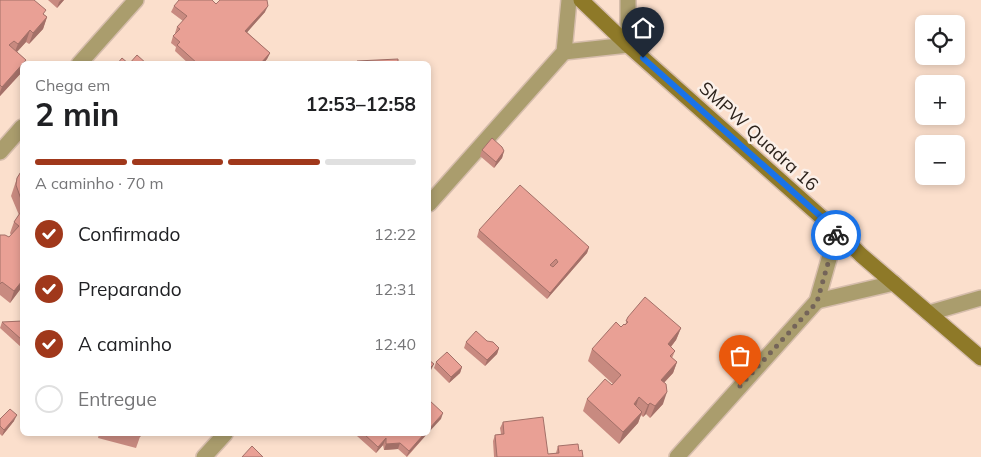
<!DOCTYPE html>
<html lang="pt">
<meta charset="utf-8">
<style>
:root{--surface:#fff;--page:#f2f2f2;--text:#202124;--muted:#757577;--line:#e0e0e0;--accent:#a0381b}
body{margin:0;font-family:Mulish,sans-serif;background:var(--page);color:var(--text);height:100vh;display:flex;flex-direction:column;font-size:19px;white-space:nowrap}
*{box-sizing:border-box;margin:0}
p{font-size:16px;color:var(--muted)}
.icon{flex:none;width:28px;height:28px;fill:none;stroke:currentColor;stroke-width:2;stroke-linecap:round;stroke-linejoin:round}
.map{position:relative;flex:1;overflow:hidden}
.side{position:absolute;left:20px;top:61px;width:411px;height:375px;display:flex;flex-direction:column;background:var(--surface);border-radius:8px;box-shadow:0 2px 8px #0003}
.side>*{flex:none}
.buttons{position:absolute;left:915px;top:15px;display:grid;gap:10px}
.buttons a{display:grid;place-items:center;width:50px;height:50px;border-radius:8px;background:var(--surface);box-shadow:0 2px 8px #0003;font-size:25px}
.pin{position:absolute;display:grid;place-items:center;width:42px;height:42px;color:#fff;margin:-51px -21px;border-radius:50% 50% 50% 0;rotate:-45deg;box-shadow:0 0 5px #0007}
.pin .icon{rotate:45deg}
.courier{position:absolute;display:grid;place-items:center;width:50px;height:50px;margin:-25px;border:4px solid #1a73e8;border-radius:50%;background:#fff;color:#222;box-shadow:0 1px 6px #0007}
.overview em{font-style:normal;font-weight:700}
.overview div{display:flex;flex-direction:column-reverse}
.overview{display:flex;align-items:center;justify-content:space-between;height:85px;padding:0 15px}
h1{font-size:32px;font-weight:700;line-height:38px}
.bar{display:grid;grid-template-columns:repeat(4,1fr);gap:8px 5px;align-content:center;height:60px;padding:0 15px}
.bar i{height:6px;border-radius:4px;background:var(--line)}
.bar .current{background:var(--accent)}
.bar p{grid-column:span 4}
ol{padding:0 15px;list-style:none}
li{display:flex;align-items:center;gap:15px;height:55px}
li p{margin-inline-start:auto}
li .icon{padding:5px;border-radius:50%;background:var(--accent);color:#fff;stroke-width:4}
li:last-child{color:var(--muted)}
li i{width:28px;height:28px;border:2px solid var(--line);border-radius:50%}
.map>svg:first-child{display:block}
</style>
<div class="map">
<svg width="981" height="457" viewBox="0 0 981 457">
<rect width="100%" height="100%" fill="#fbdfcc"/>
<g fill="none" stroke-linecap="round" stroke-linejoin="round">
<defs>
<g id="street">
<polyline points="564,52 628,45 628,0"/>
<polyline points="79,64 136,0"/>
<polyline points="0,152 22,127"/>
<polyline points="429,204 564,52 569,0"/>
<polyline points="817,301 894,283"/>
<polyline points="929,313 981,298"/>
<polyline points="204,457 225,434"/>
<polyline points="677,457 817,301 837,231"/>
</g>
<polyline id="secondary" points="581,0 628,45 837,231 861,255 981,358"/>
</defs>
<!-- street casing -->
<use href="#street" stroke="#d6bdac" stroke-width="18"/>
<!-- secondary casing -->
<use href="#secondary" stroke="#d6bdac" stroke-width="18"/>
<!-- street -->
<use href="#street" stroke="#aa9d6d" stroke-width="15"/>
<!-- secondary -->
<use href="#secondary" stroke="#8e7928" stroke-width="15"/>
</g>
<!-- wall -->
<g fill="#c88a80">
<polygon points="0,0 45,15 47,17 43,29 29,44 26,42 17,52 26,60 25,64 22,64 22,72 0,96"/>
<polygon points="48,0 64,0 57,8"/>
<polygon points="216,4 265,12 247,32 270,53 267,59 263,64 189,64 175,51 176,47 171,43 173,36 176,34 175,33 177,27 183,21 171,12 174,6"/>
<polygon points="482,150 504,151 502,158 494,168 480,156"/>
<polygon points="22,170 22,287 10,303 0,295 0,235 9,237 11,235 10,233 14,222 19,215 11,196 17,178"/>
<polygon points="479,230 589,247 587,253 547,299 477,237"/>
<polygon points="628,317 681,328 676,340 671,347 675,351 672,358 677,362 673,373 664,383 663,404 650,418 646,414 643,417 641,415 638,423 619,444 583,411 587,399 613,384 588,361 592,349 625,325"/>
<polygon points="22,321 22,348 0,328 2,322"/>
<polygon points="487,341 499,348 497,354 485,366 464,348 466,342"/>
<polygon points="436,362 462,367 460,373 449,383 434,368"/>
<polygon points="0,419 14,421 2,436 0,434"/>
<polygon points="503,422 548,454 556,453 558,446 579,451 583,457 494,457 493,441 495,435 501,434 500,428"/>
<polygon points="99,434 141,434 136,448 98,438"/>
<polygon points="350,434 427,434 407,457 398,449 384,450 383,445 376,453 357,436 352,436"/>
</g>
<!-- shaded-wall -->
<g fill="#a37068">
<polygon points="61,0 64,0 57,8 59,2"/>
<polygon points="268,6 265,12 243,37 245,31"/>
<polygon points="47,17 43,29 29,44 33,33"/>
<polygon points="30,30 26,42 13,56 18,44"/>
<polygon points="270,53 267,59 263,64 260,64"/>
<polygon points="22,64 22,72 0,96 0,92 2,87"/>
<polygon points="504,151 502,158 494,168 496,162"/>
<polygon points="589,247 587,253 547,299 550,293"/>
<polygon points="22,281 22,287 10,303 14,291"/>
<polygon points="681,328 676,340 664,355 668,344"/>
<polygon points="499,348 497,354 485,366 487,360"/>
<polygon points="677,362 673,373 656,391 661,380"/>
<polygon points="434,364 431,370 429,373 429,369"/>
<polygon points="462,367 460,373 449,383 451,377"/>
<polygon points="667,392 663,404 650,418 655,406"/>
<polygon points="639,397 635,409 634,404"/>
<polygon points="650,403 646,414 643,417 648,405"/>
<polygon points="642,412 638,423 619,444 623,432"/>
<polygon points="443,413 441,419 429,432 429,429"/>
<polygon points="17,415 14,421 2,436 4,430"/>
<polygon points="353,434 358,434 357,436 352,436"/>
<polygon points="424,434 427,434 406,457 409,451"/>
<polygon points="386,438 383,445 376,453 378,447"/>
<polygon points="400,443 398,449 384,450 386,444"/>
</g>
<!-- building -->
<g fill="#e9a095" stroke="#a37068" fill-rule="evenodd">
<polygon points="0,0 34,0 46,10 43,14 47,17 33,33 30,30 18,44 14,41 9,45 26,60 2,87 0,85"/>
<polygon points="179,0 212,0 216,4 220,0 267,0 268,6 245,31 270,53 260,64 198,64 177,45 180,42 173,36 180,29 177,27 187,16 174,6"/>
<polygon points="137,55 147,64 129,64"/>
<polygon points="122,58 129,64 117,64"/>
<polygon points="398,59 398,64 357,64 357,61"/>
<polygon points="492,138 502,147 504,151 496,162 482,150"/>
<polygon points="22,170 22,202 16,185 17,178"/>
<path d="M520 185 589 247 550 293 479 230ZM556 259 558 262 553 267 550 265Z"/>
<polygon points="22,207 22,281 14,291 2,282 0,284 0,235 5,235 9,237 19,226 14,222 22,210"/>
<polygon points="645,297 681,328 668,344 675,351 670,356 677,362 661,380 666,384 667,392 655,406 650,403 648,405 639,397 634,404 642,412 623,432 587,399 605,379 612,385 621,375 592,349 616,322 621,327 624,324 625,325 628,322 626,321 628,317"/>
<polygon points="22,321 22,340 2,322"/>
<polygon points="476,331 487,341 493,342 499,348 487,360 466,342"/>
<polygon points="447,352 462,367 451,377 436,362"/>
<polygon points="429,360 434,364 429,369"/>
<polygon points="429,400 443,413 429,429"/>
<polygon points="10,409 17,415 4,430 0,426 0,419"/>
<polygon points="543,417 548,454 559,453 558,446 578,444 579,451 582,450 583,457 497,457 495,435 504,434 503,422"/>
<polygon points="131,434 141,434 141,436"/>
<polygon points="364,434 424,434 409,451 400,443 386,444 386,438 378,447"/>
<polygon points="252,446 263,457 242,457"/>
</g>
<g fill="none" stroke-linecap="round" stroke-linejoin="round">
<!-- done -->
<polyline stroke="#746459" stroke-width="5" stroke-dasharray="0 9" points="740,386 817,302 836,235"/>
<!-- route -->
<polyline stroke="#1a73e8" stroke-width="6" points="643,58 837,231 836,235"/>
</g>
<g text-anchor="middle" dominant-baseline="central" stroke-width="5" stroke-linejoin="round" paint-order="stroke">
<!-- street labels -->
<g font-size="18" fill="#2c221b" stroke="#fbf0e9">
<text transform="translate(759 136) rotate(42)">SMPW Quadra 16</text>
</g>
</g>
</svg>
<div class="buttons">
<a><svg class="icon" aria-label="locate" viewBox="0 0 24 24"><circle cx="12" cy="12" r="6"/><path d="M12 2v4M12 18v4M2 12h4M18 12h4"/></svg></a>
<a>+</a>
<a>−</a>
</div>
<div class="pin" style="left:740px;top:386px;background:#ea580c"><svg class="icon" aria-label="bag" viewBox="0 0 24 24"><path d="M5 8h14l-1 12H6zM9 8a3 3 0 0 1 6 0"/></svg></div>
<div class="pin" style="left:643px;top:58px;background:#1f2937"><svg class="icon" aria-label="home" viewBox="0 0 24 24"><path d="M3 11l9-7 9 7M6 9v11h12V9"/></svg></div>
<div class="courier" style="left:836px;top:235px"><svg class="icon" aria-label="bike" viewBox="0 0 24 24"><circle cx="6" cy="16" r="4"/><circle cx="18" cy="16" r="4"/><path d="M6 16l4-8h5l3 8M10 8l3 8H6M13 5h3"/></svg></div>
<section class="side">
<div class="overview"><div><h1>2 min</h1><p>Chega em</p></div><em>12:53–12:58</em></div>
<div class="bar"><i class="current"></i><i class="current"></i><i class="current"></i><i></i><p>A caminho · 70 m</p></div>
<ol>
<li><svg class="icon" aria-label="check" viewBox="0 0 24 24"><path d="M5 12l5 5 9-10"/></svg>Confirmado<p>12:22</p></li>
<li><svg class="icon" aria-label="check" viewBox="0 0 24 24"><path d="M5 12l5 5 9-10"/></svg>Preparando<p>12:31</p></li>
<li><svg class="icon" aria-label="check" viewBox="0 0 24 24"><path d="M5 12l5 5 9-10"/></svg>A caminho<p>12:40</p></li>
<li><i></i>Entregue</li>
</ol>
</section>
</div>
